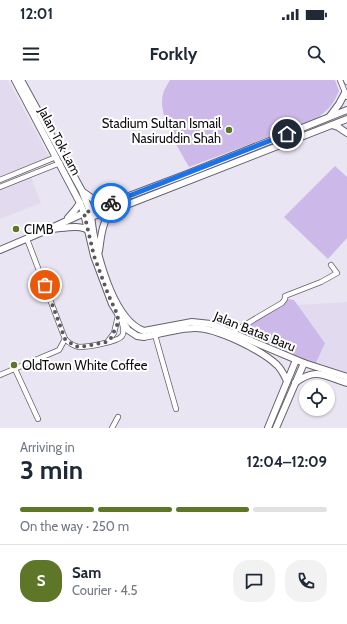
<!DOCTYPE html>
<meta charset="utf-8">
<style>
:root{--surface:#fff;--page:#f2f2f3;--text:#1f2937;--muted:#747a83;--line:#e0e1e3;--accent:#5d7628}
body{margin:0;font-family:Cabin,sans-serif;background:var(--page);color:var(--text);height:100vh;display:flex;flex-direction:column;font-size:15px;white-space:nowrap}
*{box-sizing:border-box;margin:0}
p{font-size:13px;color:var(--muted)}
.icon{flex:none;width:22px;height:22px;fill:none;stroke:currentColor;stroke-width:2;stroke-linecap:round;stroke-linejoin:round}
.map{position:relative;height:348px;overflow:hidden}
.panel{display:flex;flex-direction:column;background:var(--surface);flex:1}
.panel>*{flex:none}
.controls{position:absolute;left:299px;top:300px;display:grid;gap:8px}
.controls a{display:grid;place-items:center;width:36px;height:36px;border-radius:50%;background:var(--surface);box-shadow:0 1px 3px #0004;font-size:20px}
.pin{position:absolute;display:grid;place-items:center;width:34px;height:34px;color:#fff;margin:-17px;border:2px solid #fff;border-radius:50%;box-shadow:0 1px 4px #0007}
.courier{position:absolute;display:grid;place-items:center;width:40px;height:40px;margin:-20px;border:3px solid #1a73e8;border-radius:50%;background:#fff;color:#222;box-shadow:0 1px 5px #0007}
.head em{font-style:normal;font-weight:800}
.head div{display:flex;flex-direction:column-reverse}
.head{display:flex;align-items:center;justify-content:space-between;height:68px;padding:0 20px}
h1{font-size:26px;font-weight:800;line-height:30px}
.bar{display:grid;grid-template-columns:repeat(4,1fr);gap:6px 4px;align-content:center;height:48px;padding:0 20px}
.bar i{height:5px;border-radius:3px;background:var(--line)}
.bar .on{background:var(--accent)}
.bar p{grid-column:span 4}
.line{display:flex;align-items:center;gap:10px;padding:0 20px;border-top:1px solid var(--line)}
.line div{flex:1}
.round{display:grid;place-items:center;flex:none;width:42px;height:42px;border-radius:16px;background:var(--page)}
.status{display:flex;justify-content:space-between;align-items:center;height:28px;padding:0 20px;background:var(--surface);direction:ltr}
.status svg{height:11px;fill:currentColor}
header{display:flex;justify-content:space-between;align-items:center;height:52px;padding:0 20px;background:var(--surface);font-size:18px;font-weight:800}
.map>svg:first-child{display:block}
</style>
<div class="status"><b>12:01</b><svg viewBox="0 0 49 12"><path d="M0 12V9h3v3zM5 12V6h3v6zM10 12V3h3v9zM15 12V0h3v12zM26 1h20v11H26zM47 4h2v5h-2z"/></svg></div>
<header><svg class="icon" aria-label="menu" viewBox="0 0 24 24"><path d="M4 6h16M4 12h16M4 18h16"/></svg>Forkly<svg class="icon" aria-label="search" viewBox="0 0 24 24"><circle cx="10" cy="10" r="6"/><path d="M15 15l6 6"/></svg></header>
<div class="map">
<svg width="347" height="348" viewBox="0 0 347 348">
<rect width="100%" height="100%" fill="#eae5f2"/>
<!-- built -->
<g fill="#e2daee">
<polygon points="0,0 8,0 49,77 27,87 41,123 0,139"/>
<polygon points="347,222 347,295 315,285 325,262 297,225"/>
</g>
<!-- green -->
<g fill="#cdb9e9">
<path d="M170 0H335L339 11C333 25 328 30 316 39L189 87C179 69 157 35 163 14 164 9 168 4 170 0Z"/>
<polygon points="335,86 347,97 347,158 328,179 284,137"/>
<polygon points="288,219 294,220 325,263 315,285 239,254 241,250 283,225"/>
</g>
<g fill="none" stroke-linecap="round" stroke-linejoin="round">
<defs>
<g id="street">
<polyline points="340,0 347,17"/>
<polyline points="346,0 347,2"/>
<polyline points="0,100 56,77"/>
<polyline points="0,107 60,83"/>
<polyline points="231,253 282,223 285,219 285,216 321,202 337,193 331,185"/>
<polyline points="155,255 176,329"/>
<path d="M65 259C69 263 74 266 79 267 87 267 118 262 122 256 125 252 123 247 122 243"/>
<polyline points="108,261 114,253 118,236"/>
<polyline points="15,289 38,339"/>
<polyline points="0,295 59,270 65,259 27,159"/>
<polyline points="112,348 118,337"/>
</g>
<g id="secondary">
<path d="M15 0 80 123 84 133 94 176 112 224 128 250 137 256 144 257C159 254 180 248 195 248 217 248 261 270 277 285 282 290 284 295 287 301"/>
<path d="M21 0 82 111C84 117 87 123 89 129 92 137 92 147 94 156 100 184 115 241 144 251L192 242 211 244 304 283 347 297"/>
<polyline points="330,36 339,24 345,13"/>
<polyline points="332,45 338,47 347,53"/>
<polyline points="83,112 96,121 106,124"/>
<polyline points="88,136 91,137 124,126 347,39"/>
<polyline points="68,138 75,130 80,123"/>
<path d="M53 149C65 148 80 144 90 151"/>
<polyline points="0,170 47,150 84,133 187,94 347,30"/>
<path d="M99 171C101 157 102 141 112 131"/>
<path d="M295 303C316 287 324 296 347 303"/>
<polyline points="268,348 296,280"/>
<polyline points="276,348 304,283"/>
</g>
</defs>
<!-- street casing -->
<use href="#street" stroke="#66626c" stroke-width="6"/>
<!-- secondary casing -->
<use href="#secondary" stroke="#66626c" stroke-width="8"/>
<!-- street -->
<use href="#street" stroke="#fff" stroke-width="4.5"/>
<!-- secondary -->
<use href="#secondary" stroke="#fff" stroke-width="6"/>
</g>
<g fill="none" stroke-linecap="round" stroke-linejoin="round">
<!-- done -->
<polyline stroke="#5a575e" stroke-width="4" stroke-dasharray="0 7.2" points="45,205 65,259 75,266 80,267 107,262 111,258 117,245 118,236 108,214 94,176 84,133 111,123"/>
<!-- route -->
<polyline stroke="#1a73e8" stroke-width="5" points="111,123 287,54"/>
</g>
<!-- markers -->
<g fill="#5d7628" stroke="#fff" stroke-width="1.5">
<circle cx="229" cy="50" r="4"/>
<circle cx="16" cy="149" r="4"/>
<circle cx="14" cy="285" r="4"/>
</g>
<g text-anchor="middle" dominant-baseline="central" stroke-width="4" stroke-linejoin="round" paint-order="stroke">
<!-- poi labels -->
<g font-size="13" fill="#0d0b0f" stroke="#fff" text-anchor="start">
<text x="221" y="43" text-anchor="end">Stadium Sultan Ismail<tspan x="221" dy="15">Nasiruddin Shah</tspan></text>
<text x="24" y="149">CIMB</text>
<text x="22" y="285">OldTown White Coffee</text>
</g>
<!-- street labels -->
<g font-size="13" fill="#0d0b0f" stroke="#fff">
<text transform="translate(60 61) rotate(62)">Jalan Tok Lam</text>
<text transform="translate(255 251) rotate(22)">Jalan Batas Baru</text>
</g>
</g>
</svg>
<div class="controls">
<a><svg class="icon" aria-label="locate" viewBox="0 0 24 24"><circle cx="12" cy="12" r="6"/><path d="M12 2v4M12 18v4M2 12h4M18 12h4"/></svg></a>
</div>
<div class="pin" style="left:45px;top:205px;background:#ea580c"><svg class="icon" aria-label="bag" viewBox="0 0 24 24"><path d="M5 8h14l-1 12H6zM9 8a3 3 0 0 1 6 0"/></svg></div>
<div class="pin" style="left:287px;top:54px;background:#1f2937"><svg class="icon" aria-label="home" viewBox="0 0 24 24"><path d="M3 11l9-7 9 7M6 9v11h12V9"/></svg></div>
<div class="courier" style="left:111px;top:123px"><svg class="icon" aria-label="bike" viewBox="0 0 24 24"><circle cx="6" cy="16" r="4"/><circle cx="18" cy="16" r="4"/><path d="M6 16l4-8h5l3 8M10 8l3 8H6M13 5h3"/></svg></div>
</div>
<section class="panel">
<div class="head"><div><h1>3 min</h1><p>Arriving in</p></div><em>12:04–12:09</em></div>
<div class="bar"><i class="on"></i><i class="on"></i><i class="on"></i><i></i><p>On the way · 250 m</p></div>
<div class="line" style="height:72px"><b class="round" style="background:var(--accent);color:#fff">S</b><div><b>Sam</b><p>Courier · 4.5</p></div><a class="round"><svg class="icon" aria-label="chat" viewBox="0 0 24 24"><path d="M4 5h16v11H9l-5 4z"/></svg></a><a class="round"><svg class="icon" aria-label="phone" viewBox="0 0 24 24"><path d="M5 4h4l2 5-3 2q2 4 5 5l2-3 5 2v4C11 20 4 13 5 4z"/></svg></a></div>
</section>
